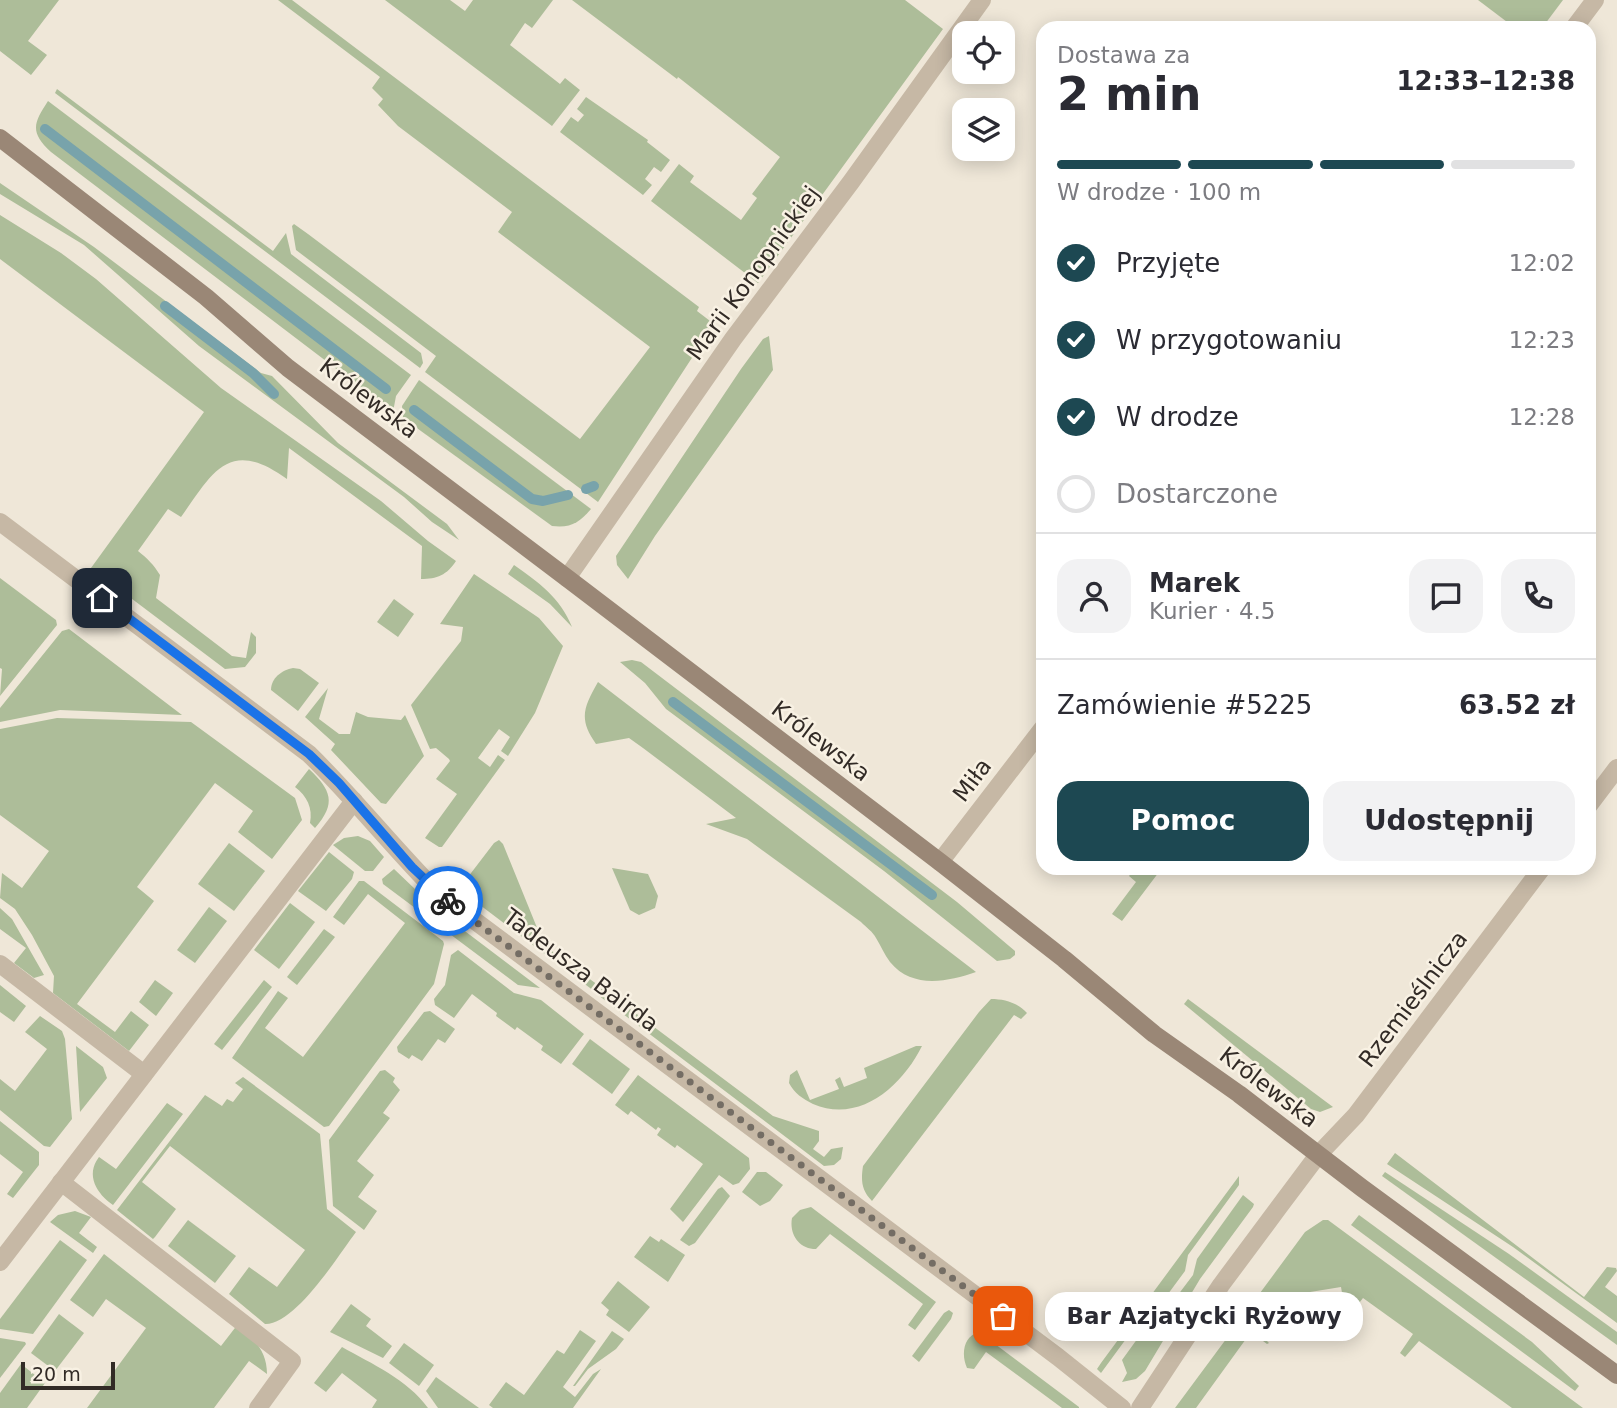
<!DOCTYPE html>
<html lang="pl">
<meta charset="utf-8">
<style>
:root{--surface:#fff;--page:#f2f2f3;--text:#2b2b33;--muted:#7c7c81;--line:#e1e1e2;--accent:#1d4852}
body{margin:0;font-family:"DejaVu Sans",sans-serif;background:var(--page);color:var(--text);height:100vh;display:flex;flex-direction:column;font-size:26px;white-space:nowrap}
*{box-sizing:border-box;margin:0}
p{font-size:23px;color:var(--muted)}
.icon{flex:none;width:38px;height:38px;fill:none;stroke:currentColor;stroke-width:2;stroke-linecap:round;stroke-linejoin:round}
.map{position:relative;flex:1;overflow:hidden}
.panel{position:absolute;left:1036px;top:21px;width:560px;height:854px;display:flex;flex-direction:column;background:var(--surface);border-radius:21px;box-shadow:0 4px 18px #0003}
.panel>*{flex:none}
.fabs{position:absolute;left:952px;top:21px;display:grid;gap:14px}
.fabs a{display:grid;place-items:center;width:63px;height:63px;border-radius:14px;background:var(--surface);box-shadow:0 4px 18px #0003;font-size:35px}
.scale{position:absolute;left:21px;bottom:18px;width:94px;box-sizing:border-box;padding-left:7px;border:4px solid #322b26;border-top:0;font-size:19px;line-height:24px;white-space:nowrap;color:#322b26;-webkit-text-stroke:5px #f8f1e3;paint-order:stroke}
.pin{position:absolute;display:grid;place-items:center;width:60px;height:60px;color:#fff;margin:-30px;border-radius:14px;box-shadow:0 4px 10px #0006}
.courier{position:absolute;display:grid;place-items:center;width:70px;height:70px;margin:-35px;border:5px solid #1a73e8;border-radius:50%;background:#fff;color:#222;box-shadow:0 2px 9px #0007}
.bubble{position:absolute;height:49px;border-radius:21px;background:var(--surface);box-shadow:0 4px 18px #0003;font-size:23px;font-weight:700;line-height:49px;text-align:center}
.headline em{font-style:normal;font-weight:700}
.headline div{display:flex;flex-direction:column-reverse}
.headline{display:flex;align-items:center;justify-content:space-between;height:119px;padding:0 21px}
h1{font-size:46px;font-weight:700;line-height:52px}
.bar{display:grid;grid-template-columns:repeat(4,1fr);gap:10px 7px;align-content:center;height:84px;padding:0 21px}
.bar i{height:9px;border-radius:5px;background:var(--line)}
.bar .current{background:var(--accent)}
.bar p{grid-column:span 4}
.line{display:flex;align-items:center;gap:18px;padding:0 21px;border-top:2px solid var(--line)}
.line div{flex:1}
.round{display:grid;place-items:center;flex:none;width:74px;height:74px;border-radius:21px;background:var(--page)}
ol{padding:0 21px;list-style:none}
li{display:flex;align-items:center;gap:21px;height:77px}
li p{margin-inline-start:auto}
li .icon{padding:7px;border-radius:50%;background:var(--accent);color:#fff;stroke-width:4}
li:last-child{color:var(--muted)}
li i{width:38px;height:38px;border:4px solid var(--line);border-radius:50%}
.action{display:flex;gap:14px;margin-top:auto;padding:14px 21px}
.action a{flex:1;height:80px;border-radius:21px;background:var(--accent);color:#fff;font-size:28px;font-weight:700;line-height:80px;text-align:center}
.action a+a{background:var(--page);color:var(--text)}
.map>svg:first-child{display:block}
</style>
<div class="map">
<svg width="1617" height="1408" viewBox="0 0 1617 1408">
<rect width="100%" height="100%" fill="#efe7d8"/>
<!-- green -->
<g fill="#adbd99">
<polygon points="0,0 59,0 28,41 47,55 31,75 0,51"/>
<polygon points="278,0 292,0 699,307 697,311 714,324 598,502 425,372 436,356 296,250 292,226 294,224 308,234 580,439 650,347 498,232 512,212 398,126 378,105 383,99 372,88 380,77"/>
<polygon points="385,0 450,0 465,11 473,0 553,0 532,28 525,23 510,45 560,84 565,78 580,90 552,126"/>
<polygon points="572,0 905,0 943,29 758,283 651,201 679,164 694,176 690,182 741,220 757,198 752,194 780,157 678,77 677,79"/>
<polygon points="1478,0 1563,0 1542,28 1515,28"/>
<polygon points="57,89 273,251 286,233 291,254 421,353 423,363 420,368 55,93"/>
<polygon points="586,97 648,140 647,142 670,160 661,172 654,167 645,179 652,185 643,195 560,132 571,117 578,122 584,115 577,109"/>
<path d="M48 101 411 375 396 396 393 412 51 152C30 132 33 124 48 101Z"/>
<polygon points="0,183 94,247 261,373 272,376 338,443 447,524 459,540 432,522 404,497 199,346 84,245 0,194"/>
<path d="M0 215 61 253 96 279 221 388 381 501 428 541 456 561C447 575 437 579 421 579L422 546 289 448 287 479C229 437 213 472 181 517L168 509 138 551C147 558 154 565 160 575L156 598 232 656 246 658 251 632 256 637V653L245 667 225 669 91 568 204 412 0 259Z"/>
<polygon points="769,336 773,370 655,536 628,579 617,565 616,556 741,369 763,339"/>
<path d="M419 380 591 509C579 523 571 528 552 526L403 418 402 406Z"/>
<path d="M514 565C539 583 560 597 572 627L550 604 508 574Z"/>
<polygon points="474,574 539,618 563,646 535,713 508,756 501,751 510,737 499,729 478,758 490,767 498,755 505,760 442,847 439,847 425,838 457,794 436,779 450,761 449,759 436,748 430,749 411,705 461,641 463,627 440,624"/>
<polygon points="0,578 56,620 57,625 0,696 2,669 0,668"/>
<polygon points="394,599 414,614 398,637 377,622"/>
<polygon points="69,629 182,715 60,710 0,722 0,708 62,631"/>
<polygon points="632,660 641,662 957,902 1015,951 1015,955 1010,959 997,961 884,871 666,709 645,683 620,662"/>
<path d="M293 668 300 669 319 683 298 711 271 690C271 678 282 670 293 668Z"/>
<path d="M598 682 976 972C947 982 912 989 890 962 884 954 881 946 876 938 873 932 866 927 861 922L747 839 706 824 736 818 643 748 629 738 596 744C578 719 584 707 598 682Z"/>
<polygon points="328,688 319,719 339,734 350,734 356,712 368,717 401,720 405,715 424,756 386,804 381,803 331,750 335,744 305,717"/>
<polygon points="57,718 191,722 295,798 302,820 272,859 238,832 253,811 215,783 137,887 154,901 77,1004 115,1032 131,1011 149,1025 129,1051 53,993 54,976 32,935 15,909 0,898 2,873 22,888 49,851 0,815 0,729"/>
<path d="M309 769C331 790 337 803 315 828L310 823C313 808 307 796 295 787Z"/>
<polygon points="358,836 370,841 384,857 373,871 365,871 333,845 344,838"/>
<path d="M499 840 503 844 542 940 555 954 598 985 594 991 476 902C470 895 465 887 468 877L494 843Z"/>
<polygon points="229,843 265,871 234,911 198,884"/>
<polygon points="329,852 354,872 352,879 326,911 298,891"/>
<polygon points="612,868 648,874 658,896 655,908 639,915 630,910"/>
<polygon points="1135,868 1162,868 1122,921 1112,914 1136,882 1129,876"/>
<polygon points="394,869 437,910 540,988 518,985 383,884 382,879"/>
<polygon points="359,881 364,881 443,941 444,944 434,984 329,1126 324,1127 232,1058 278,991 288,998 265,1028 303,1057 405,923 368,894 344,925 333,917"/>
<polygon points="290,903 315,922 279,969 254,950"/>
<polygon points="209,907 227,921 195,963 177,950"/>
<polygon points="0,908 12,919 44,975 34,978 14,963 26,948 0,929"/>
<polygon points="324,929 335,937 297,985 287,977"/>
<polygon points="458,950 514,993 541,1000 584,1034 561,1064 541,1050 543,1046 517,1027 515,1030 496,1016 497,1013 472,994 454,1018 435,1005 434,999 445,985 451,955"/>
<polygon points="155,980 173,993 156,1016 139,1002"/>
<polygon points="264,980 272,987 222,1050 214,1044"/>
<polygon points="0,985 26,1006 14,1022 0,1012"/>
<polygon points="602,988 773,1116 819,1131 819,1141 813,1149 824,1157 831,1149 843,1147 841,1159 834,1165 824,1166 598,995"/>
<path d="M991 999C1005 999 1018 1003 1027 1013L1021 1019 1014 1015 872 1201C861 1190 861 1180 863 1166L979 1012Z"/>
<polygon points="1188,999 1333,1107 1320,1112 1311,1109 1184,1004"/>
<polygon points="430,1011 455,1029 445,1043 438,1039 422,1061 412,1055 409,1059 398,1052 397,1047 424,1012"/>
<polygon points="40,1016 62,1031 65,1039 72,1119 50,1147 44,1146 0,1110 0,1079 15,1091 47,1049 25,1032"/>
<polygon points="590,1039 630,1069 612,1094 572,1064"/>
<polygon points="76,1046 103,1067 107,1078 80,1112"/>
<path d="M916 1046H922C902 1086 860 1124 813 1104 803 1099 794 1093 789 1083L790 1075 797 1070 810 1100 839 1089 835 1080 840 1077 844 1087 867 1078 864 1068Z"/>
<polygon points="385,1070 395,1078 393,1082 400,1090 383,1113 390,1118 357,1161 374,1175 358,1197 377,1211 364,1230 333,1206 329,1140 380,1071"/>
<polygon points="638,1075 749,1158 750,1169 739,1183 733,1185 719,1175 683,1222 670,1209 703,1164 677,1145 675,1148 657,1135 661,1129 658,1127 656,1130 631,1111 628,1115 615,1105"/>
<path d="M243 1077 320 1134 327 1209 356 1232C338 1256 295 1325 265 1324L229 1294 249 1267 277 1287 305 1250 170 1146 142 1182 176 1209 155 1237 153 1239 117 1210 205 1095 222 1106 227 1099 233 1102 243 1089 235 1083Z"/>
<path d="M167 1103 183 1114 113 1205C97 1194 85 1175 99 1157L116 1169Z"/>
<polygon points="0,1121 39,1152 39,1165 13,1198 7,1194 23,1172 0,1154"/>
<polygon points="1395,1153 1584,1297 1607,1267 1616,1268 1617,1271 1605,1287 1617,1296 1617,1323 1513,1247 1387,1164"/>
<polygon points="757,1172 766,1172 783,1185 770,1201 760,1206 742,1192"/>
<polygon points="1385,1172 1509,1254 1617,1332 1617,1345 1382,1176"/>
<polygon points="1239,1176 1239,1185 1188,1255 1185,1271 1151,1317 1137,1324 1101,1373 1097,1369 1101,1363"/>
<polygon points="722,1187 730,1196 695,1243 689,1246 680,1240 718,1189"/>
<polygon points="1243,1195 1254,1204 1253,1207 1200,1279 1145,1371 1136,1379 1122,1382 1127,1373 1122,1360 1143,1331 1156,1324 1193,1275 1197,1259"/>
<path d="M811 1207 936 1302 915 1330 908 1325 923 1304 830 1234 816 1249C799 1249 789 1234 792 1218L800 1210Z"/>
<polygon points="75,1211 91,1217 79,1233 97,1247 93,1253 50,1222 58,1215"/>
<polygon points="1359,1215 1532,1342 1579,1386 1575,1391 1351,1225"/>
<polygon points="188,1220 236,1256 215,1283 168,1246"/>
<path d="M1323 1220H1328L1583 1408H1512L1419 1341 1405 1357 1400 1353 1413 1334 1363 1298 1350 1315H1346L1341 1287 1304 1293C1304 1298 1306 1305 1305 1310 1300 1336 1266 1303 1260 1293L1305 1232Z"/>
<polygon points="650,1236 659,1242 661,1239 685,1255 668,1282 634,1257"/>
<polygon points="60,1240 87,1260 33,1334 0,1329 0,1319"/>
<path d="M104 1254 221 1346 238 1324C254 1339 267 1351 267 1374L249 1361 214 1408H87L146 1328 106 1299 93 1317 70 1300Z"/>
<polygon points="618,1281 650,1307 629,1332 606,1315 609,1310 601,1303"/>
<polygon points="351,1304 371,1319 366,1326 392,1346 383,1358 330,1332"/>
<polygon points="949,1310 953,1313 951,1319 919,1362 912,1356 944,1313"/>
<polygon points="59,1314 84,1333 55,1371 31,1353"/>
<polygon points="1242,1322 1252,1326 1269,1343 1267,1344 1251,1332 1196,1408 1175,1408 1238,1323"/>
<polygon points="580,1330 596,1341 563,1387 575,1397 593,1374 601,1369 573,1408 493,1408 489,1405 506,1382 524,1395 557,1350 564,1354"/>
<polygon points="612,1331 624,1339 616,1349 588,1369 575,1386 573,1386"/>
<path d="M979 1332 1079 1407V1408H1062L986 1352 974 1369 967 1368C961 1355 963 1336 979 1332Z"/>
<polygon points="0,1338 25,1342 26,1344 0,1378"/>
<polygon points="404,1343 434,1365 419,1386 389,1363"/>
<path d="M342 1347C372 1364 407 1379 428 1408H372L377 1400 342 1373 326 1392 314 1383Z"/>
<polygon points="21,1364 45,1383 27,1408 0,1408 0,1393"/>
<polygon points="436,1377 479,1408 438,1408 426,1391"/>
</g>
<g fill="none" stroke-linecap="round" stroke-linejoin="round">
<!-- stream -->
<g stroke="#78a3ab" stroke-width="10">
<polyline points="45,129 386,389"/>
<polyline points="165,306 253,373 274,394"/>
<polyline points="414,410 532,499 543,501 568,495"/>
<polyline points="586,489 594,486"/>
<polyline points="673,702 932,895"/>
</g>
<!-- street -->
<g stroke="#c6b8a5" stroke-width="18">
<polyline points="1574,28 1595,0"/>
<path d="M0 522 309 754C355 799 394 849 439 894L1058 1357 1122 1408"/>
<polyline points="567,578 733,339 851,182 982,0"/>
<polyline points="1589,805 1617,768"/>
<polyline points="940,862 1043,728"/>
<polyline points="0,964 144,1074"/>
<polyline points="61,1182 292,1361 258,1408"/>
<polyline points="0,1262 354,801"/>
<polyline points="1140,1408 1221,1285 1279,1207 1318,1155 1356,1115 1542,868"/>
</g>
<!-- secondary -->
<polyline stroke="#9a8776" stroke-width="18" points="0,138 206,297 288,368 567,578 940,862 1064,959 1154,1034 1239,1094 1362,1188 1617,1375"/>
</g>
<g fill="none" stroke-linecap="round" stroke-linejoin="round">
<!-- done -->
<polyline stroke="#746d64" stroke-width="7" stroke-dasharray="0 12.6" points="448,901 1003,1316"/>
<!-- route -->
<polyline stroke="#1a73e8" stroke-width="9" points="102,598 309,754 339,783 412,867 448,901"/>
</g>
<g text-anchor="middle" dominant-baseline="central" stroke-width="5" stroke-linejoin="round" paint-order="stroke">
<!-- street labels -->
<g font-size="23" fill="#322b26" stroke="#f8f1e3">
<text transform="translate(753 273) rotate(-54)">Marii Konopnickiej</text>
<text transform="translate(369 398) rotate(37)">Królewska</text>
<text transform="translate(821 741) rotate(37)">Królewska</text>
<text transform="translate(972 780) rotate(-53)">Miła</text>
<text transform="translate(581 970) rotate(37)">Tadeusza Bairda</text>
<text transform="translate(1413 999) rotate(-53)">Rzemieślnicza</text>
<text transform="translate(1269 1087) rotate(37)">Królewska</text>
</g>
</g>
</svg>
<div class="fabs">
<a><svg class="icon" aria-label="locate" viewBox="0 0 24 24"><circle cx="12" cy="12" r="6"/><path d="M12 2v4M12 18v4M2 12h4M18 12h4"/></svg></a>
<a><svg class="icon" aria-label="layers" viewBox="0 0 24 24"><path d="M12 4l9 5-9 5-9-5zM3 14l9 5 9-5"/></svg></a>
</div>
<div class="scale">20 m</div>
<div class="pin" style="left:1003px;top:1316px;background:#ea580c"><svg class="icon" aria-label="bag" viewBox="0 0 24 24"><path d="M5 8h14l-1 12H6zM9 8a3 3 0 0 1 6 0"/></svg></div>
<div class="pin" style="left:102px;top:598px;background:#1f2937"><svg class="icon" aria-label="home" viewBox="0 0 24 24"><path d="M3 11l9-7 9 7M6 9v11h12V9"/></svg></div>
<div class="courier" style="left:448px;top:901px"><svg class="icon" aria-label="bike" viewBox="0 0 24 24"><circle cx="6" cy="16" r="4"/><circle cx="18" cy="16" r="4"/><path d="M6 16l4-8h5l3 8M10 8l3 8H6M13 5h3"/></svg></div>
<div class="bubble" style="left:1045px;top:1292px;width:318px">Bar Azjatycki Ryżowy</div>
<section class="panel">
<div class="headline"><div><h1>2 min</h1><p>Dostawa za</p></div><em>12:33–12:38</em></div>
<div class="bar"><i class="current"></i><i class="current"></i><i class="current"></i><i></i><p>W drodze · 100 m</p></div>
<ol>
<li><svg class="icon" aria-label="check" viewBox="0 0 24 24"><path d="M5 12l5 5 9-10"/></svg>Przyjęte<p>12:02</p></li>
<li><svg class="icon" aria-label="check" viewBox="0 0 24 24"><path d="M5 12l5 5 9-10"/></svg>W przygotowaniu<p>12:23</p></li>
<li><svg class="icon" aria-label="check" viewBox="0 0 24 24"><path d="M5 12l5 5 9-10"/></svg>W drodze<p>12:28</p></li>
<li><i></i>Dostarczone</li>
</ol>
<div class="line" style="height:126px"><a class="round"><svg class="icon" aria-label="person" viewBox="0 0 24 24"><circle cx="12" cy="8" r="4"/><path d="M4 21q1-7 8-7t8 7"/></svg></a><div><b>Marek</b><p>Kurier · 4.5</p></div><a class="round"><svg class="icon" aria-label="chat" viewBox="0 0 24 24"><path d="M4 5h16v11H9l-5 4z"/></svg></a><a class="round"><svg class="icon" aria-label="phone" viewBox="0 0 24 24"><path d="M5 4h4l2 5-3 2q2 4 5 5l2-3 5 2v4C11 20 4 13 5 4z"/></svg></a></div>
<div class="line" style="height:91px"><div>Zamówienie #5225</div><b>63.52 zł</b></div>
<div class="action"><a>Pomoc</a><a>Udostępnij</a></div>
</section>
</div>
